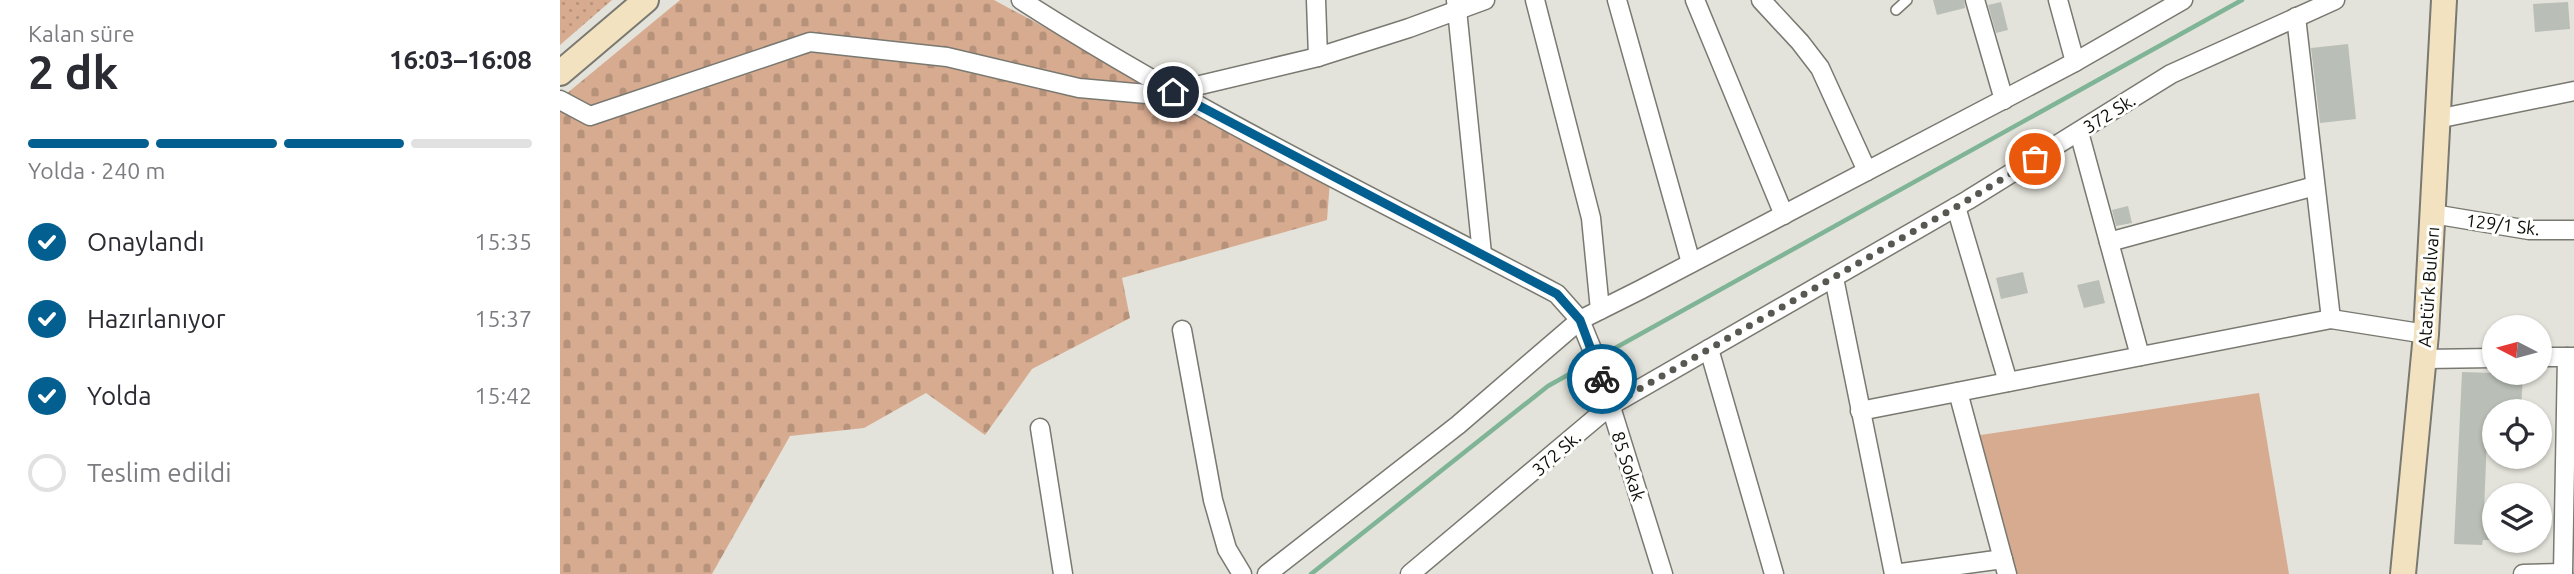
<!DOCTYPE html>
<html lang="tr">
<meta charset="utf-8">
<style>
:root{--surface:#fff;--page:#f2f2f3;--text:#2b2b33;--muted:#7c7c81;--line:#e1e1e2;--accent:#035f90}
body{margin:0;font-family:Ubuntu,sans-serif;background:var(--page);color:var(--text);height:100vh;display:flex;flex-direction:column;font-size:26px;white-space:nowrap}
*{box-sizing:border-box;margin:0}
p{font-size:23px;color:var(--muted)}
.icon{flex:none;width:38px;height:38px;fill:none;stroke:currentColor;stroke-width:2;stroke-linecap:round;stroke-linejoin:round}
.map{position:relative;flex:1;overflow:hidden}
.drawer{display:flex;flex-direction:column;background:var(--surface);width:560px}
.drawer>*{flex:none}
.needle{width:46px;rotate:276deg}
.tools{position:absolute;left:1922px;top:315px;display:grid;gap:14px}
.tools a{display:grid;place-items:center;width:70px;height:70px;border-radius:50%;background:var(--surface);box-shadow:0 2px 5px #0004;font-size:35px}
.pin{position:absolute;display:grid;place-items:center;width:60px;height:60px;color:#fff;margin:-30px;border:4px solid #fff;border-radius:50%;box-shadow:0 2px 7px #0007}
.courier{position:absolute;display:grid;place-items:center;width:70px;height:70px;margin:-35px;border:5px solid #035f90;border-radius:50%;background:#fff;color:#222;box-shadow:0 2px 9px #0007}
.headline em{font-style:normal;font-weight:700}
.headline div{display:flex;flex-direction:column-reverse}
.headline{display:flex;align-items:center;justify-content:space-between;height:119px;padding:0 28px}
h1{font-size:46px;font-weight:700;line-height:52px}
.bar{display:grid;grid-template-columns:repeat(4,1fr);gap:10px 7px;align-content:center;height:84px;padding:0 28px}
.bar i{height:9px;border-radius:5px;background:var(--line)}
.bar .selected{background:var(--accent)}
.bar p{grid-column:span 4}
ol{padding:0 28px;list-style:none}
li{display:flex;align-items:center;gap:21px;height:77px}
li p{margin-inline-start:auto}
li .icon{padding:7px;border-radius:50%;background:var(--accent);color:#fff;stroke-width:4}
li:last-child{color:var(--muted)}
li i{width:38px;height:38px;border:4px solid var(--line);border-radius:50%}
main{display:flex;flex:1;min-height:0}
.map>svg:first-child{display:block}
</style>
<main>
<section class="drawer">
<div class="headline"><div><h1>2 dk</h1><p>Kalan süre</p></div><em>16:03–16:08</em></div>
<div class="bar"><i class="selected"></i><i class="selected"></i><i class="selected"></i><i></i><p>Yolda · 240 m</p></div>
<ol>
<li><svg class="icon" aria-label="check" viewBox="0 0 24 24"><path d="M5 12l5 5 9-10"/></svg>Onaylandı<p>15:35</p></li>
<li><svg class="icon" aria-label="check" viewBox="0 0 24 24"><path d="M5 12l5 5 9-10"/></svg>Hazırlanıyor<p>15:37</p></li>
<li><svg class="icon" aria-label="check" viewBox="0 0 24 24"><path d="M5 12l5 5 9-10"/></svg>Yolda<p>15:42</p></li>
<li><i></i>Teslim edildi</li>
</ol>
</section>
<div class="map">
<svg width="2014" height="574" viewBox="0 0 2014 574">
<defs>
<pattern id="cemetery-stones" width="16" height="16" patternUnits="userSpaceOnUse" patternTransform="scale(1.75)"><rect width="16" height="16" fill="#d7ab90"/><path d="M2 7V4a2 2 0 0 1 4 0v3zM10 15v-3a2 2 0 0 1 4 0v3z" fill="#b7927b"/></pattern>
<pattern id="park-dots" width="8" height="8" patternUnits="userSpaceOnUse" patternTransform="scale(1.75)"><rect width="8" height="8" fill="#d7ab90"/><path d="M2 2h.1M6 6h.1" fill="none" stroke="#b7927b" stroke-width="1.8" stroke-linecap="round"/></pattern>
</defs>
<rect width="100%" height="100%" fill="#e3e3db"/>
<!-- cemetery -->
<polygon fill="url(#cemetery-stones)" points="120,0 434,0 770,181 767,220 562,278 570,318 472,369 425,435 366,393 304,428 230,436 152,574 0,574 0,99"/>
<!-- park -->
<polygon fill="url(#park-dots)" points="0,0 52,0 0,45"/>
<!-- pitch -->
<polygon fill="#d7ab90" points="1699,393 1729,574 1452,574 1414,436"/>
<g fill="none" stroke-linecap="round" stroke-linejoin="round">
<!-- stream -->
<g stroke="#7fb497" stroke-width="4.5">
<polyline points="1039,357 1682,0"/>
<polyline points="751,574 988,386 1031,362"/>
</g>
</g>
<!-- building -->
<g fill="#b9beb6">
<polygon points="1373,0 1404,0 1405,8 1377,15"/>
<polygon points="1441,2 1448,30 1436,33 1428,5"/>
<polygon points="2008,2 2010,29 1975,32 1973,4"/>
<polygon points="1788,44 1796,119 1760,123 1751,48"/>
<polygon points="1568,206 1572,223 1556,226 1552,210"/>
<polygon points="1463,272 1468,293 1441,299 1436,278"/>
<polygon points="1539,280 1545,303 1524,308 1517,285"/>
<polygon points="1902,372 1963,374 1961,411 1934,411 1934,416 1928,415 1924,510 1934,511 1934,540 1923,540 1922,545 1894,544"/>
</g>
<g fill="none" stroke-linecap="round" stroke-linejoin="round">
<defs>
<polyline id="lane" points="1336,10 1347,0"/>
<g id="street">
<path d="M461 0C632 110 817 199 997 294L1020 320 1036 359 1103 574"/>
<polyline points="756,0 758,57"/>
<polyline points="896,0 922,254"/>
<polyline points="975,0 1031,218 1040,310"/>
<polyline points="1057,0 1131,263"/>
<polyline points="1135,0 1224,215"/>
<polyline points="1201,0 1240,42 1260,68 1307,171"/>
<polyline points="1415,0 1444,100"/>
<polyline points="1498,0 1515,62"/>
<polyline points="1736,17 1771,319"/>
<polyline points="0,100 30,116 250,42 387,57 519,88 598,95 758,57 849,28 925,0"/>
<polyline points="1877,119 2014,91"/>
<polyline points="1519,132 1580,356"/>
<polyline points="1396,207 1448,382"/>
<polyline points="1873,214 1969,230 2014,230"/>
<polyline points="1549,242 1755,186"/>
<polyline points="1274,278 1334,574"/>
<polyline points="622,330 653,500 667,549 682,574"/>
<polyline points="1149,349 1214,574"/>
<polyline points="1979,357 2014,357"/>
<polyline points="1864,359 1934,358"/>
<polyline points="1398,392 1447,574"/>
<polyline points="1300,411 1771,319 1866,334"/>
<polyline points="480,428 503,574"/>
<polyline points="2003,573 2007,357"/>
<polyline points="707,574 898,425 1020,320 1080,290 1515,62 1623,0"/>
<polyline points="850,574 1050,406 1408,200 1611,74 1775,0"/>
<polyline points="1334,574 1443,559"/>
<polyline points="1963,574 2003,573"/>
</g>
<g id="secondary">
<polyline points="0,73 86,0"/>
<polyline points="1843,574 1866,334 1884,0"/>
</g>
</defs>
<!-- lane casing -->
<use href="#lane" stroke="#797971" stroke-width="12"/>
<!-- street casing -->
<use href="#street" stroke="#797971" stroke-width="21"/>
<!-- secondary casing -->
<use href="#secondary" stroke="#797971" stroke-width="28"/>
<!-- lane -->
<use href="#lane" stroke="#fff" stroke-width="9"/>
<!-- street -->
<use href="#street" stroke="#fff" stroke-width="18"/>
<!-- secondary -->
<use href="#secondary" stroke="#f3e2c0" stroke-width="24"/>
</g>
<g fill="none" stroke-linecap="round" stroke-linejoin="round">
<!-- done -->
<polyline stroke="#585853" stroke-width="7" stroke-dasharray="0 12.6" points="1042,379 1050,406 1408,200 1475,159"/>
<!-- route -->
<polyline stroke="#035f90" stroke-width="9" points="613,92 997,294 1020,320 1042,379"/>
</g>
<g text-anchor="middle" dominant-baseline="central" stroke-width="6" stroke-linejoin="round" paint-order="stroke">
<!-- street labels -->
<g font-size="18" fill="#0d0d0a" stroke="#fffffe">
<text transform="translate(1549 113) rotate(-32)">372 Sk.</text>
<text transform="translate(1943 224) rotate(7)">129/1 Sk.</text>
<text transform="translate(1868 287) rotate(-86)">Atatürk Bulvarı</text>
<text transform="translate(996 453) rotate(-41)">372 Sk.</text>
<text transform="translate(1069 466) rotate(72)">85 Sokak</text>
</g>
</g>
</svg>
<div class="tools">
<a><svg class="needle" viewBox="-14 -14 28 28"><path d="M0-13l5 13h-10z" fill="#e53935"/><path d="M0 13l5-13h-10z" fill="#7c7c81"/></svg></a>
<a><svg class="icon" aria-label="locate" viewBox="0 0 24 24"><circle cx="12" cy="12" r="6"/><path d="M12 2v4M12 18v4M2 12h4M18 12h4"/></svg></a>
<a><svg class="icon" aria-label="layers" viewBox="0 0 24 24"><path d="M12 4l9 5-9 5-9-5zM3 14l9 5 9-5"/></svg></a>
</div>
<div class="pin" style="left:1475px;top:159px;background:#ea580c"><svg class="icon" aria-label="bag" viewBox="0 0 24 24"><path d="M5 8h14l-1 12H6zM9 8a3 3 0 0 1 6 0"/></svg></div>
<div class="pin" style="left:613px;top:92px;background:#1f2937"><svg class="icon" aria-label="home" viewBox="0 0 24 24"><path d="M3 11l9-7 9 7M6 9v11h12V9"/></svg></div>
<div class="courier" style="left:1042px;top:379px"><svg class="icon" aria-label="bike" viewBox="0 0 24 24"><circle cx="6" cy="16" r="4"/><circle cx="18" cy="16" r="4"/><path d="M6 16l4-8h5l3 8M10 8l3 8H6M13 5h3"/></svg></div>
</div>
</main>
